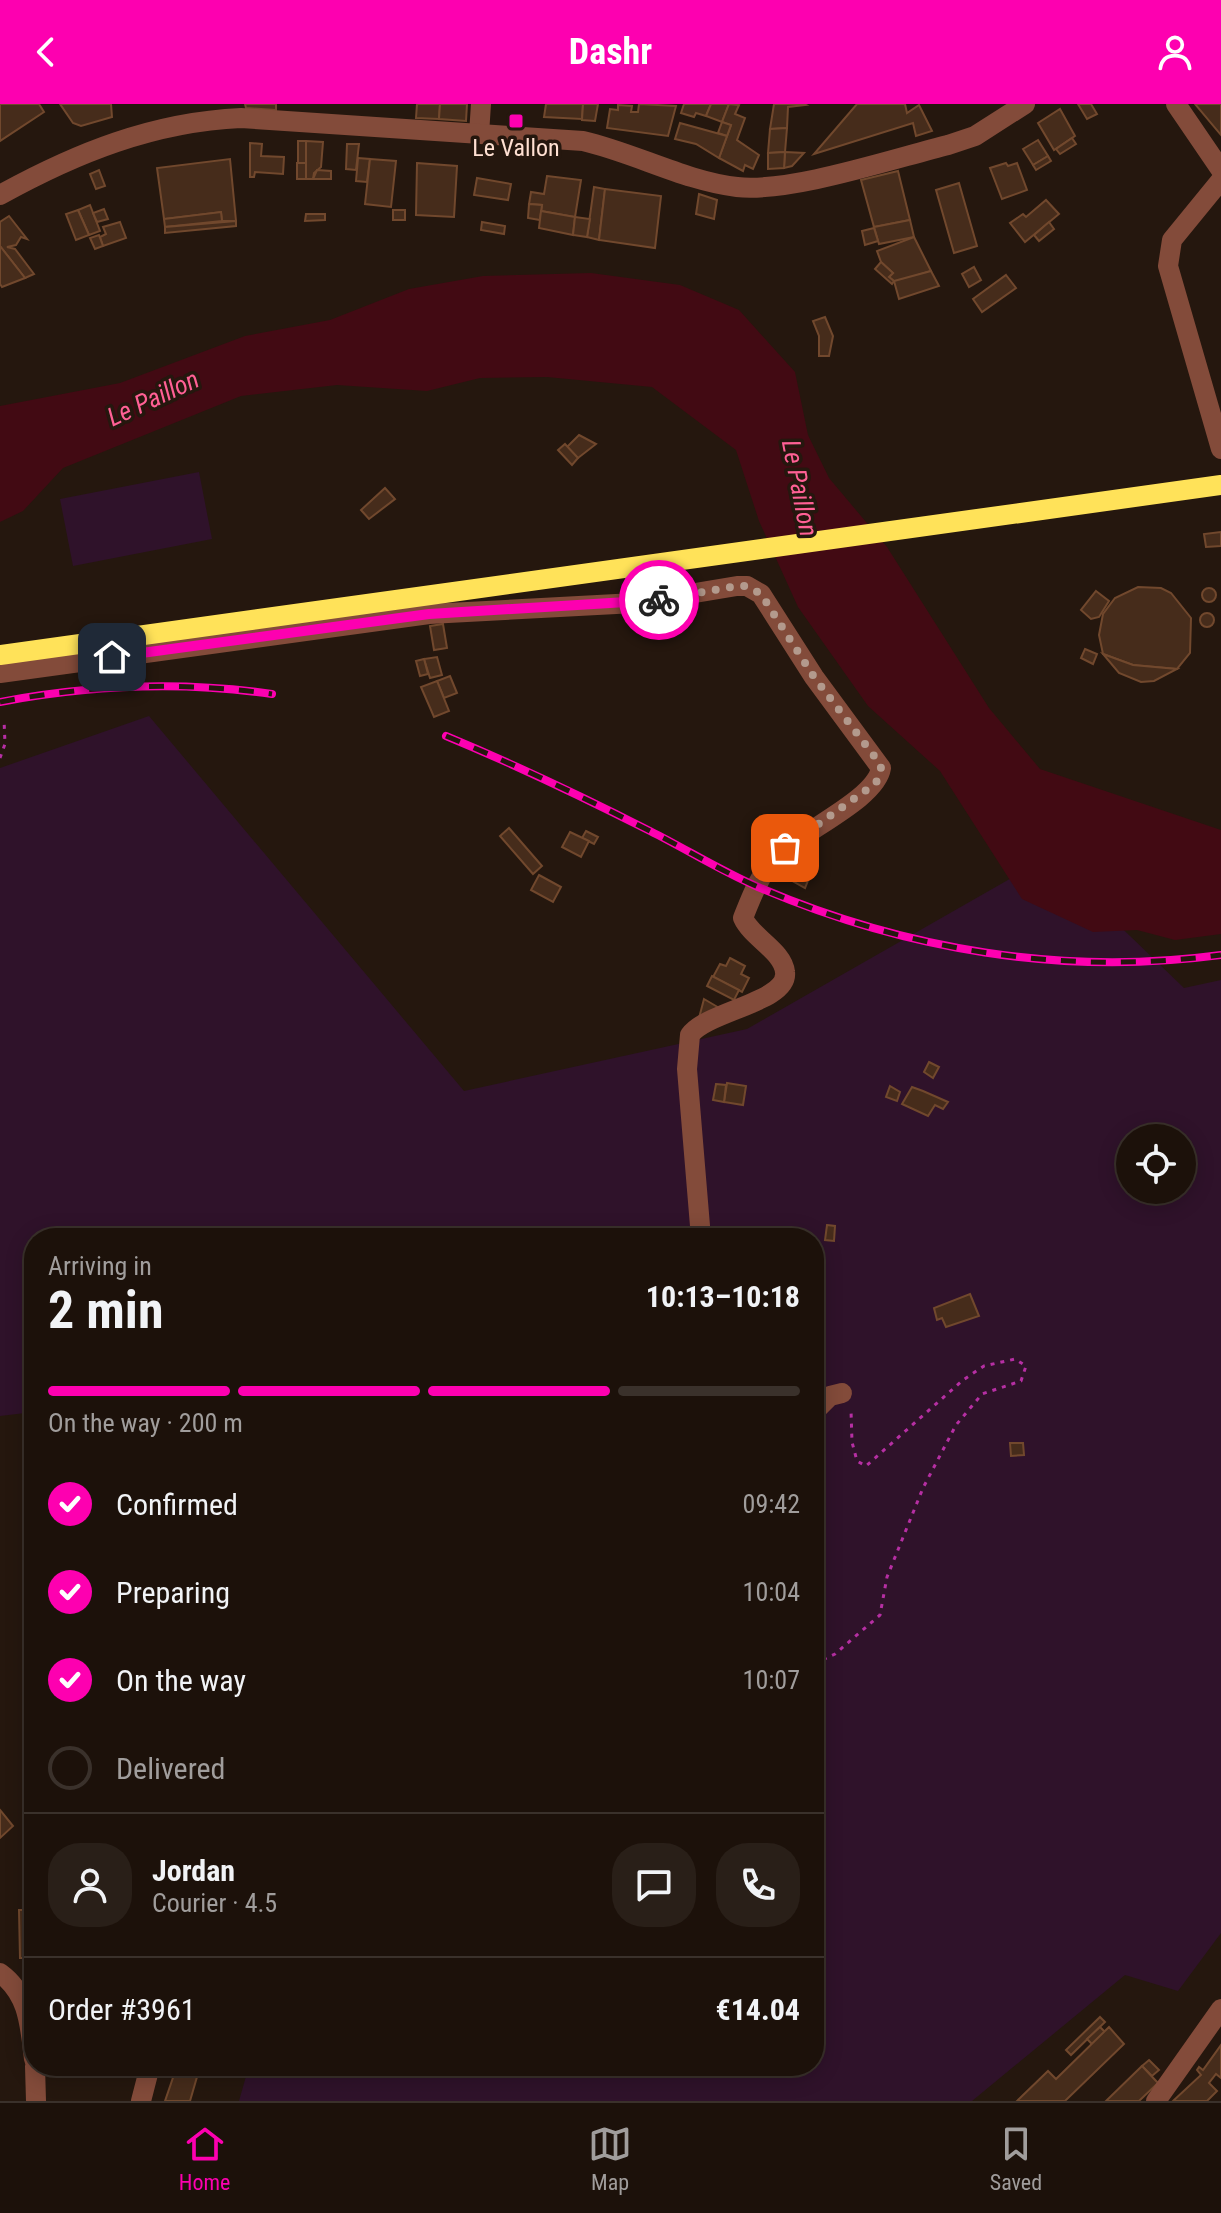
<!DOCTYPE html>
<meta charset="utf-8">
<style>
:root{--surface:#1c110a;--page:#291f18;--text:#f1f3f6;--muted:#a09d9c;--line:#3a312b;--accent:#fd00b0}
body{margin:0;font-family:"Roboto Condensed",sans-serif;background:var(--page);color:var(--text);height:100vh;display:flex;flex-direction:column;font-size:30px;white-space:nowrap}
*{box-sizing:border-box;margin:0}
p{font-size:26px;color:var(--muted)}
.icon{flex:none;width:44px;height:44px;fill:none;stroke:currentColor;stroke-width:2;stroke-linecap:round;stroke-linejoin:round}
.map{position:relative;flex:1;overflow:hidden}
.drawer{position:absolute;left:24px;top:1124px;width:800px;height:848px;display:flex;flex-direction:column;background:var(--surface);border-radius:32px;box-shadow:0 4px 20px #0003,0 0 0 2px var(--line)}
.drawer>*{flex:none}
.buttons{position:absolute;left:1116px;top:1020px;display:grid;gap:16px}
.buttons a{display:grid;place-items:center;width:80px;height:80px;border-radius:50%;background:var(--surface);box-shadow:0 4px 20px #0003,0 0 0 2px var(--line);font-size:40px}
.pin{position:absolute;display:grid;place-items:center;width:68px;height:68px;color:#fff;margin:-34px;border-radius:16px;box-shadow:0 4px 12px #0006}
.courier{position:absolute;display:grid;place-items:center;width:80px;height:80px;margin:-40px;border:6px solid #fd00b0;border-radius:50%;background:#fff;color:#222;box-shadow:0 2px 10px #0007}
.summary em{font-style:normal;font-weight:700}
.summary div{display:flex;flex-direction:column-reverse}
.summary{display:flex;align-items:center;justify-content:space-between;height:136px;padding:0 24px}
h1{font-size:52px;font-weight:700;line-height:60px}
.bar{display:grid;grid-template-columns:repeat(4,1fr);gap:12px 8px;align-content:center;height:96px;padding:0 24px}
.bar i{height:10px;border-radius:6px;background:var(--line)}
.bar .current{background:var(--accent)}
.bar p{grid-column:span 4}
.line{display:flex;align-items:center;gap:20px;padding:0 24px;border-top:2px solid var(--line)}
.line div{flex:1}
.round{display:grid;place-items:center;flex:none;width:84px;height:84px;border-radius:32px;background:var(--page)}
ol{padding:0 24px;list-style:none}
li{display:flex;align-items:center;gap:24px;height:88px}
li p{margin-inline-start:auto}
li .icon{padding:8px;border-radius:50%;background:var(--accent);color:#fff;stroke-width:4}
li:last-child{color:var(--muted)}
li i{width:44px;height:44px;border:4px solid var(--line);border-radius:50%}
header{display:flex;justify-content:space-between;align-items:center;height:104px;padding:0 24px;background:var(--accent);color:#fff;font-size:36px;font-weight:700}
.dock{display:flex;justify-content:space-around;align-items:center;height:112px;border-top:2px solid var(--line);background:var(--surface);font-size:22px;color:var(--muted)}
.dock a{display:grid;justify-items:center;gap:4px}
.dock .current{color:var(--accent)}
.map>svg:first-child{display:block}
</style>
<header><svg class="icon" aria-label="back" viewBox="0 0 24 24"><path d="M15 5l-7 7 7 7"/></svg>Dashr<svg class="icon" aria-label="person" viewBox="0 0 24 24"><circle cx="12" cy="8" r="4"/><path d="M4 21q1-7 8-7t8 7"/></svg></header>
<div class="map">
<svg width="1221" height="1997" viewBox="0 0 1221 1997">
<rect width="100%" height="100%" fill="#25170e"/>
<!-- green -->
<g fill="#2f122a" fill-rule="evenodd">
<polygon points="199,368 212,435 73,462 60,395"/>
<path d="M149 612 464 987 747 925 1048 753 1184 884 1221 876V1829L1178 1887 1125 1871 972 1997H239L249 1962H814V1134H34V1308L0 1312V664ZM1130 1034H1182V1086H1130Z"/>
</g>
<!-- water -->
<polygon fill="#420a13" points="591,169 680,181 739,206 795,268 808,331 829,374 887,443 989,604 1040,665 1221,726 1221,830 1175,836 1137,826 1093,828 1022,795 940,667 868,602 798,503 759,417 736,346 652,283 547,273 480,274 427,287 337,281 241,292 63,364 23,407 0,418 0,302 120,279 245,232 330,216 409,185 483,172"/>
<!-- building -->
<g fill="#462c1b" stroke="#71482d" stroke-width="2">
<polygon points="0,0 39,0 44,8 0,37"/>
<polygon points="60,0 111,0 112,13 81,22 73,19"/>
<polygon points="245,0 276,0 276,6 246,4"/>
<polygon points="417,0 440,0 439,15 416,14"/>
<polygon points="440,0 467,0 466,17 439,15"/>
<polygon points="546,0 583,0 582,15 544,13"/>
<polygon points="583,0 598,0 595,17 582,16"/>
<polygon points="639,0 676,2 668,32 607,24 610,5 618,6 618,1 632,2 631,8 638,8"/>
<polygon points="684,0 711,0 706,12 696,9 694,13 681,9"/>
<polygon points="711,0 729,0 722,18 706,12"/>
<polygon points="729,0 739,1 735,10 745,14 737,36 759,51 753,65 745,61 743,67 719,54 731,21 722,18"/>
<polygon points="774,0 804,0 806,1 788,3 787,24 770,25"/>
<polygon points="857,0 905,0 907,9 919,1 932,27 916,32 913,19 814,50"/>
<polygon points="1078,0 1091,0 1097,10 1087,15"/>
<polygon points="1195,0 1221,0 1221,31"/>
<polygon points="1060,5 1075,32 1054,46 1038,19"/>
<polygon points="722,18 731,21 727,32 718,29"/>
<polygon points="680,19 727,32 719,54 696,40 675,35"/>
<polygon points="787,24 785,48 768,49 770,25"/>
<polygon points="1072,34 1076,40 1060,50 1056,45"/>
<polygon points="1038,36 1048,52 1033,61 1023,45"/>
<rect x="298" y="37" width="8" height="22"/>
<polygon points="306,37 323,38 321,63 314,69 313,75 306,75"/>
<polygon points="250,39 262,40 261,52 284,53 283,70 255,68 254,73 250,73"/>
<polygon points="347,40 359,40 356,66 346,65"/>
<polygon points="785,48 804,49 792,62 784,64"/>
<polygon points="785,48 784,64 768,65 768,49"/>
<polygon points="1048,52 1051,57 1036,66 1033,61"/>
<polygon points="358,54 370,55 367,78 356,77"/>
<polygon points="230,55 236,117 222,117 221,108 164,115 157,64"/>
<polygon points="370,55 396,57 391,103 365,100"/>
<rect x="297" y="59" width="9" height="16"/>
<polygon points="417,59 457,62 454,113 416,111"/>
<polygon points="1006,59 1008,62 1017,59 1027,86 1002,95 990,64"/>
<polygon points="99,66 105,82 96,85 90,70"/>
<polygon points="317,66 331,67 331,75 313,75"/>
<polygon points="898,67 910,116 874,123 861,76"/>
<polygon points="547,72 581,76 575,113 541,107 542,101 529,100 531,88 544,90"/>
<polygon points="477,74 511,80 508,96 474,91"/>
<polygon points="959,79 977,142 954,149 936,86"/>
<polygon points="594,83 605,85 599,136 587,133"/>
<polygon points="605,85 661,92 655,144 599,136"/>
<polygon points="699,90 717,96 714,115 696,110"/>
<polygon points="1046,96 1059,110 1025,138 1010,119 1023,110 1026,113"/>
<polygon points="529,100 542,101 540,116 528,114"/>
<polygon points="90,101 100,127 89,131 78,106"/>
<polygon points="104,105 108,115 97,118 93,109"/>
<polygon points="78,106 89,131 76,136 66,110"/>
<rect x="393" y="106" width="12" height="10"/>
<polygon points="541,107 575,113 573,131 539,124"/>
<polygon points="221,108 222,117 165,123 164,115"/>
<polygon points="306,110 325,110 325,116 305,117"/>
<polygon points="9,112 27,135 21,133 16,141 7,143 15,145 34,170 25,174 0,142 0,118"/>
<polygon points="575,113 590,115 587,133 573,131"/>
<polygon points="910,116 914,133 879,140 874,123"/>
<polygon points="236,117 236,122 165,129 165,123"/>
<polygon points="120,118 126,134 103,142 100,133 106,130 103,123"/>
<polygon points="482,118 505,122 504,130 481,126"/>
<polygon points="1049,118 1054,125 1039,137 1034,131"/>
<polygon points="874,124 878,137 865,141 862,127"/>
<polygon points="99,131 103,142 95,145 90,134"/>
<polygon points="914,133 931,167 895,178 889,173 893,169 881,158 877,147"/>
<polygon points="0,142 25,174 2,183 0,180"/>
<polygon points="881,158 893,169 889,173 894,177 892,180 875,165"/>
<polygon points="974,163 981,176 969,183 962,170"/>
<polygon points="931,167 939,182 899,195 894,177"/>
<polygon points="1006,171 1016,184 982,208 973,195"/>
<polygon points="825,213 833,232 829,252 819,252 819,232 813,217"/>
<polygon points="579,331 596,340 578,354 567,343"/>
<polygon points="565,340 578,354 572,361 558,346"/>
<polygon points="385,384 395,395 369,415 361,406"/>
<polygon points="1221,428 1221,442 1206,443 1204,430"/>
<polygon points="1138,483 1161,484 1171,489 1191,514 1190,549 1177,565 1133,561 1103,550 1099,531 1103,510 1115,494"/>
<circle cx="1209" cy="491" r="7"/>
<polygon points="1096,487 1109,497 1099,513 1091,515 1081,506"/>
<circle cx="1207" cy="516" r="7"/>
<polygon points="443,520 447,544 434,546 430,522"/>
<polygon points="1085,545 1097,550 1093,560 1081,554"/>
<polygon points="1103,550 1133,561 1177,565 1154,577 1141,578 1119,569"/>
<polygon points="437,553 442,571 430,574 424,555"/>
<polygon points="424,555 428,570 420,572 416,557"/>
<polygon points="450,572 457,589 444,594 437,577"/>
<polygon points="437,577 449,607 434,613 421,583"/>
<polygon points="509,724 542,762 533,770 500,732"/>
<polygon points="586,727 598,733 594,740 582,734"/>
<polygon points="570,728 589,737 581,753 562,743"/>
<polygon points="802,747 817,754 805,784 780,770 785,758 796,762"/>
<polygon points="539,771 561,783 553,798 531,786"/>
<polygon points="730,854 745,862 741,870 749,874 742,888 713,873 720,860 726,862"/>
<polygon points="712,872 739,886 734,896 707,882"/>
<polygon points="704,895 721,905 699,914"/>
<polygon points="929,958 939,963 933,974 924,968"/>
<polygon points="727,979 746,982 743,1001 724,998"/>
<polygon points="716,980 726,981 724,998 713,996"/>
<polygon points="890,982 900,988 897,997 886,993"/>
<polygon points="912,983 923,987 948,998 943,1005 935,1001 928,1012 902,1000"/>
<polygon points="827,1121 835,1122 834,1137 825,1136"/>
<polygon points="970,1190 979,1212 946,1223 942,1214 937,1216 934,1204"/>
<polygon points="1010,1339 1023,1339 1024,1351 1011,1352"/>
<polygon points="25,1688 34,1688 34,1711 26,1711"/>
<polygon points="0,1706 13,1722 0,1734"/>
<polygon points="28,1759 34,1759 34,1854 20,1854 19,1806 29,1806"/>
<polygon points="1100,1913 1105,1918 1071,1951 1066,1946"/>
<polygon points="1100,1923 1105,1928 1092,1940 1087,1935"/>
<polygon points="1109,1923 1124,1940 1065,1997 1017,1997 1048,1967 1056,1975"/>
<polygon points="1221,1941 1221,1974 1216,1970 1209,1979 1217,1987 1207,1997 1173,1997 1201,1971 1197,1966 1199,1963 1203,1966"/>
<polygon points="1149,1956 1159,1966 1152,1972 1142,1962"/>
<polygon points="177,1962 195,1962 199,1966 190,1997 165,1997"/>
<polygon points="1142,1962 1158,1979 1139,1997 1106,1997"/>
</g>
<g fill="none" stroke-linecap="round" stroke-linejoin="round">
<!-- path -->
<g stroke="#b62fa3" stroke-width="3" stroke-dasharray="4 6" stroke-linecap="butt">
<polyline points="0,654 5,640 4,615"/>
<polyline points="814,1560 835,1550 880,1511 887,1473 923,1384 956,1321 982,1290 1021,1277 1026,1262 1015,1255 984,1262 963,1276 866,1362 857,1357 852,1338 851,1306"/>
</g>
<!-- minor -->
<g stroke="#834b3a" stroke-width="20">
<polyline points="1176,0 1221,66"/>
<polyline points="479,30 481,0"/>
<polyline points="1221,76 1172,136 1168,162 1221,345"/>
<path d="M0 91C76 49 153 18 241 14L583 37C635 49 685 77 737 83 790 89 892 55 948 41L975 32 1025 0"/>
<path d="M0 569 429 510 635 499 737 482H747L761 490 814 573 881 664C876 696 799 728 775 754 760 770 751 794 743 814 752 834 783 847 785 868 789 898 707 907 690 931L687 965 701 1134"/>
<polyline points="814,1308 830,1292 842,1289"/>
<path d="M0 1869C29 1890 30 1922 34 1955"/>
<polyline points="35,1962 36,1997"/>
<polyline points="141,1997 150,1962"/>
<polyline points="1156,1997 1221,1905"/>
</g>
<!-- major -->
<polyline stroke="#ffe259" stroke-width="20" points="0,551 1221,381"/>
<defs>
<g id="rail">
<path d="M0 598C90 581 181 577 272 590"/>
<path d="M446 632C516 661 583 693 650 727 686 745 721 767 758 783 905 846 1062 872 1221 851"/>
</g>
</defs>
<!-- rail casing -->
<use href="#rail" stroke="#fd00b0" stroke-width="8"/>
<!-- rail -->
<use href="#rail" stroke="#25170e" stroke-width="5" stroke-dasharray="15" stroke-linecap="butt"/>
</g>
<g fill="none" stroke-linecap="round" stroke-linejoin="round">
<!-- done -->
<polyline stroke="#b39a8d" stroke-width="8" stroke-dasharray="0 14.4" points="659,496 737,482 747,482 761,490 814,573 878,657 881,664 876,679 785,744"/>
<!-- route -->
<polyline stroke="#fd00b0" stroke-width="10" points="112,553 429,510 659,496"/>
</g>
<!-- markers -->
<rect fill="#fd00b0" stroke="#25170e" stroke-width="3" x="508" y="9" width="16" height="16" rx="4"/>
<g text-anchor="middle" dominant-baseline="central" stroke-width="7" stroke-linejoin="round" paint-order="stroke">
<!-- poi labels -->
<g font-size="24" fill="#ffe0d2" stroke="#25170e">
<text x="516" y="44">Le Vallon</text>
</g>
<!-- water labels -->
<g font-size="26" font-style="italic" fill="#ff6095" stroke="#25170e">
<text transform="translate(153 294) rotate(-25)">Le Paillon</text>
<text transform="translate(800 384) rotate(79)">Le Paillon</text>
</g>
</g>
</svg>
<div class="buttons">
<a><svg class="icon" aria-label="locate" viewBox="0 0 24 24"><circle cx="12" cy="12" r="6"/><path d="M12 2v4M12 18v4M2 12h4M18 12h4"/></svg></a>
</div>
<div class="pin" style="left:785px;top:744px;background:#ea580c"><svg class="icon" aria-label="bag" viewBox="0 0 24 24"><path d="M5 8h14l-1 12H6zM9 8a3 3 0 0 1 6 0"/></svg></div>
<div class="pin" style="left:112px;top:553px;background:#1f2937"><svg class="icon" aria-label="home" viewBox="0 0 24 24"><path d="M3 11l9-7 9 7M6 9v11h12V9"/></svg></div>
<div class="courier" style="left:659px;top:496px"><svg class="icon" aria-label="bike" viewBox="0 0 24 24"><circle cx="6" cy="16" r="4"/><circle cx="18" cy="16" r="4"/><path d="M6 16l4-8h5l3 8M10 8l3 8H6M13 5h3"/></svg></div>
<section class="drawer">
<div class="summary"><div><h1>2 min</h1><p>Arriving in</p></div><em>10:13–10:18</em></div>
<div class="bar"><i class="current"></i><i class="current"></i><i class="current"></i><i></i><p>On the way · 200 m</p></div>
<ol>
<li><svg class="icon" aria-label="check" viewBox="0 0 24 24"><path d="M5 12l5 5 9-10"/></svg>Confirmed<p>09:42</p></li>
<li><svg class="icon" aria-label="check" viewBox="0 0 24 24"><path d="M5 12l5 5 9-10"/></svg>Preparing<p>10:04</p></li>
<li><svg class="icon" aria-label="check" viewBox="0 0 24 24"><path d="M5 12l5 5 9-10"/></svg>On the way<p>10:07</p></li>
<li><i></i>Delivered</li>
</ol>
<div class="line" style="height:144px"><a class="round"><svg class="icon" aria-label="person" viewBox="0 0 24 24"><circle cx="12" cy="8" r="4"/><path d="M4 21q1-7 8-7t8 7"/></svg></a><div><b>Jordan</b><p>Courier · 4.5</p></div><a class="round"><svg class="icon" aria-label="chat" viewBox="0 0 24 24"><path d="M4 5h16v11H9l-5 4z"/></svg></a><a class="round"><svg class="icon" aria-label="phone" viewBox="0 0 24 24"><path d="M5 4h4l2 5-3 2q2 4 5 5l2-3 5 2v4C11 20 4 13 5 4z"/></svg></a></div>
<div class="line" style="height:104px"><div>Order #3961</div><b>€14.04</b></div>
</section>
</div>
<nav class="dock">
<a class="current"><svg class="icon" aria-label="home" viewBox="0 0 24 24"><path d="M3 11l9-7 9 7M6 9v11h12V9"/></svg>Home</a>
<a><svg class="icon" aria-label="map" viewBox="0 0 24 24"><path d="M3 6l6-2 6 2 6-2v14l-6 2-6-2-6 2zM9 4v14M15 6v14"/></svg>Map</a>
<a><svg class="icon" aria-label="saved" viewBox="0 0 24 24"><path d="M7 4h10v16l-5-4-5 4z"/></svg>Saved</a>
</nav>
